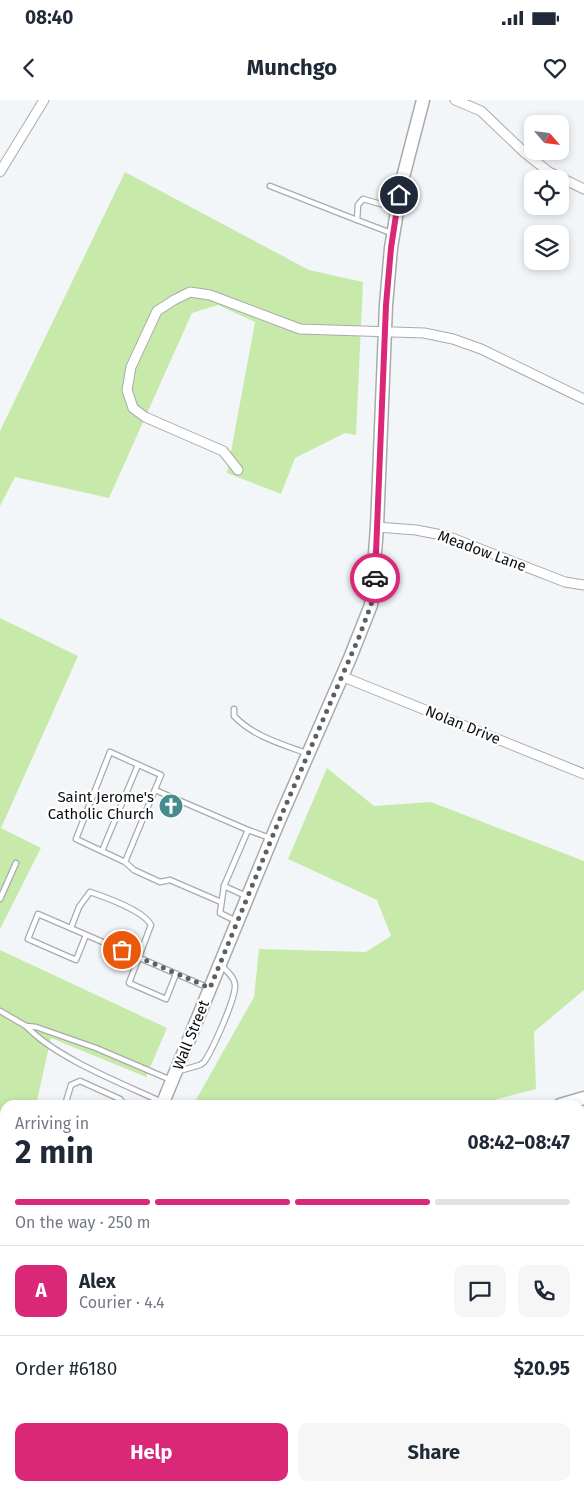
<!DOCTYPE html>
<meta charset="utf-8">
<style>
:root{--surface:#fff;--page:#f6f6f7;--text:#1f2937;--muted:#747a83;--line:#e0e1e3;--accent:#db2777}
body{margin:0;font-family:"Fira Sans",sans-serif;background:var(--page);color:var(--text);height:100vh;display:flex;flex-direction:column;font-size:19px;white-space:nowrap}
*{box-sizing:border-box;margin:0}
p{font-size:16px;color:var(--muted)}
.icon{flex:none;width:28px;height:28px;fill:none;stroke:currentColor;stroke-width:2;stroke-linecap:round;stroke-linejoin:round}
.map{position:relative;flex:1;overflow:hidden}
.details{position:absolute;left:0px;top:1000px;width:585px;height:391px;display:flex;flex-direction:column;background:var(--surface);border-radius:15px 15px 0 0;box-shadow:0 2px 8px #0003}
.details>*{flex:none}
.needle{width:32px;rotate:118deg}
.fabs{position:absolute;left:524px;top:15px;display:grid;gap:10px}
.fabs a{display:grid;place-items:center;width:45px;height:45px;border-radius:10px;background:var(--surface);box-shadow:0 2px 8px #0003;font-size:25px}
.pin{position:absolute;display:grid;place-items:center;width:42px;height:42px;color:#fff;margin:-21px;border:2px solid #fff;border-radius:50%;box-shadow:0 1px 5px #0007}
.courier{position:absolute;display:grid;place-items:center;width:50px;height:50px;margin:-25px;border:4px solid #db2777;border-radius:50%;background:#fff;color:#222;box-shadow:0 1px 6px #0007}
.head em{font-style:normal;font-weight:700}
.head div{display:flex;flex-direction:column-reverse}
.head{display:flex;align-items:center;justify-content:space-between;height:85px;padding:0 15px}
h1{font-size:32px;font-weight:700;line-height:38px}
.bar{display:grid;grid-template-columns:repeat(4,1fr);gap:8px 5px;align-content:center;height:60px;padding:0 15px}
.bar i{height:6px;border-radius:4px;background:var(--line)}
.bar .on{background:var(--accent)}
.bar p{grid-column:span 4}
.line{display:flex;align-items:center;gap:12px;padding:0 15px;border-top:1px solid var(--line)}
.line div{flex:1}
.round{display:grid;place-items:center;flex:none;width:52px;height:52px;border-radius:10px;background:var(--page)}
.cta{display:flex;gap:10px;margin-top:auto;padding:10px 15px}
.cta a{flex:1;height:58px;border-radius:10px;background:var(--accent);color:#fff;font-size:20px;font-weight:700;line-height:58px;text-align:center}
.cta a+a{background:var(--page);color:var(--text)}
.status{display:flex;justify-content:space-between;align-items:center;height:35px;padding:0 25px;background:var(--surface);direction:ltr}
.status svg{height:14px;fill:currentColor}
header{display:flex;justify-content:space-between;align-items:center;height:65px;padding:0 15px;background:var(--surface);font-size:22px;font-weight:700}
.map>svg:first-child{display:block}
</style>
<div class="status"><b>08:40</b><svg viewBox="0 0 49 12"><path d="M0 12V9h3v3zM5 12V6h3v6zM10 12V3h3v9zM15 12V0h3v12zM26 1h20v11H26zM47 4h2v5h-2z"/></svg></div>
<header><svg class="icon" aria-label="back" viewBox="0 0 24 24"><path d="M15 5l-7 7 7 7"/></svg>Munchgo<svg class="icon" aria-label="heart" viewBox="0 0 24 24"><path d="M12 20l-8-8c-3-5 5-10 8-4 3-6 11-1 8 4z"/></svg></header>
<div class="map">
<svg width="584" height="1391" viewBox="0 0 584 1391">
<rect width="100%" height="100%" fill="#f3f6f9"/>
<!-- green -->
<g fill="#c7eaaa">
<polygon points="125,72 309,170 363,182 356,335 345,333 295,358 281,394 227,373 255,222 218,205 192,213 109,398 15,377 0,406 0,331"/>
<polygon points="0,518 78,556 1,728 41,748 0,829"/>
<polygon points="327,668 374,706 431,702 584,761 584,890 534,932 536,989 475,1005 193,1005 254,897 259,849 366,852 391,836 377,800 288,759"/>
<polygon points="0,850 167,928 146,977 51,938 36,1005 5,1005 5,1044 0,1041"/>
<polygon points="5,1168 5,1250 0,1249 0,1169"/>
<polygon points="275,1386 433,1386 432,1391 287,1391"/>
</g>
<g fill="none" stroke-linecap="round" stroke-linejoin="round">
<defs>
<g id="lane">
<polyline points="270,86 357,120"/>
<polyline points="391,133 357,120 358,105 363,99 395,108"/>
<path d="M234 609V616C253 636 281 644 306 653"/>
<polyline points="155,690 248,730"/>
<polyline points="102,751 138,665"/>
<polyline points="125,762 161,675 110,652 76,739 125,762 134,770 160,782 170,780 221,802"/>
<polyline points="224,786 220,813 236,821"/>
<polyline points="246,796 224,786 248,730 270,738"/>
<polyline points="0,799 16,763"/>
<path d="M71 828 79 807 90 792C105 797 144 811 151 825L129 883 166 899 176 874"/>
<polyline points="86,835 76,860 28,839 38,814 209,888"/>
<polyline points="0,911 26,926"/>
<path d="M179 971 200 965 204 962C212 951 236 898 235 885 235 877 226 871 222 866"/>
<path d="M162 1002C121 983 56 958 26 926L36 927 96 948 171 980"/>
<polyline points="65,1005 71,985 80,981 120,999 124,1005"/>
<polyline points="0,1289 5,1277"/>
<polyline points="0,1384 9,1391"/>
<polyline points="178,1386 184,1391"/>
<polyline points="114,1391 115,1386"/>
</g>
<g id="street">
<polyline points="455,0 481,11 525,53 549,72 584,89"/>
<polyline points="0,72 44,0"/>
<polyline points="238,370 223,351 145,317 133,308 127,290 131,267 157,211 174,200 190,192 210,195 300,229 424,233 453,239 481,249 584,299"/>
<polyline points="377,427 416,430 447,436 565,482 584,485"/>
<polyline points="341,576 584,674"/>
</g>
<g id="secondary">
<polyline points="162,1005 278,723 350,558 371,505 377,427 386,205 391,148 402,81 423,0"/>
<polyline points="560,1005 584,998"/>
<polyline points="0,1157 5,1156"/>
<polyline points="72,1391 72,1386"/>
</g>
</defs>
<!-- lane casing -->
<use href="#lane" stroke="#a8aaad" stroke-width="7"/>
<!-- street casing -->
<use href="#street" stroke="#a8aaad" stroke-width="11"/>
<!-- secondary casing -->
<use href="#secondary" stroke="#a8aaad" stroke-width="15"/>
<!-- path -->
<g stroke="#aaacaf" stroke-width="2" stroke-dasharray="2.5 2.5" stroke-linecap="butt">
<polyline points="161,1386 171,1391"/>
<polyline points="194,1386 205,1391"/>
<polyline points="83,1389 88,1391"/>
</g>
<!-- lane -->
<use href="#lane" stroke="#fff" stroke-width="4.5"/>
<!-- street -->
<use href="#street" stroke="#fff" stroke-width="9"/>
<!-- secondary -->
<use href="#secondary" stroke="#fff" stroke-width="12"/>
</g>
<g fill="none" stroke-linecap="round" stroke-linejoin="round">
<!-- done -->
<polyline stroke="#5e5f61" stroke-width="5" stroke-dasharray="0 9" points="122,850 210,888 278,723 359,537 371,505 375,478"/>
<!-- route -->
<polyline stroke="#db2777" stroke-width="6" points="375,478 386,205 391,148 399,95"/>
</g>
<!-- icons -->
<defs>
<symbol id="church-disc" viewBox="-11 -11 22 22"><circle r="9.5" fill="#448c8d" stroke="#fff"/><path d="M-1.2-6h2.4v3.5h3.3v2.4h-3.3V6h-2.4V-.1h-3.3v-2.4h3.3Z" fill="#fff"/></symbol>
</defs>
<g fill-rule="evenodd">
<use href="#church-disc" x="157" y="692" width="28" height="28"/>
</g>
<g text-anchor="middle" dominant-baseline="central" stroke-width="4.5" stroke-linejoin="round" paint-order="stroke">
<!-- street labels -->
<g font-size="15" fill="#0d0e0f" stroke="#fff">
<text transform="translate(482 451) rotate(20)">Meadow Lane</text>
<text transform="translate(463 625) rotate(22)">Nolan Drive</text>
<text transform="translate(191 935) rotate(-68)">Wall Street</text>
</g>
<!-- poi labels -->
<g font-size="15" fill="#0d0e0f" stroke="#fff" text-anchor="end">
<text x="154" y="697">Saint Jerome's<tspan x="154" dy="17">Catholic Church</tspan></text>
</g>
</g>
</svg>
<div class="fabs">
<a><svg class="needle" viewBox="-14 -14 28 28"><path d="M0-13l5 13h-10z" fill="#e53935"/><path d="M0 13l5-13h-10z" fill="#747a83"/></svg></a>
<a><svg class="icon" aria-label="locate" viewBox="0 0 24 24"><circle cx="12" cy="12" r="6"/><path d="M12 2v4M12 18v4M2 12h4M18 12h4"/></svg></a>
<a><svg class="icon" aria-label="layers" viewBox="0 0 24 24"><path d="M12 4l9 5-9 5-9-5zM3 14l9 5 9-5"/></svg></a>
</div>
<div class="pin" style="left:122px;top:850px;background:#ea580c"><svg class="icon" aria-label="bag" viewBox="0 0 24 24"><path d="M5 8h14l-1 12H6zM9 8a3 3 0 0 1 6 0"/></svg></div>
<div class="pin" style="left:399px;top:95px;background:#1f2937"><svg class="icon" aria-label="home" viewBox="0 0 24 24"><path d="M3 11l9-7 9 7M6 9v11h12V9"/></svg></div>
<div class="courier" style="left:375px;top:478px"><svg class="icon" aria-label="car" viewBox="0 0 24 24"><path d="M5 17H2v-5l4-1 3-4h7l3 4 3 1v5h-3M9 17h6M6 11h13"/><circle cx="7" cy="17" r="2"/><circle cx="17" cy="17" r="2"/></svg></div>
<section class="details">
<div class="head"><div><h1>2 min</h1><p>Arriving in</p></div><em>08:42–08:47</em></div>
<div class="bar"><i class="on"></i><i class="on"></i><i class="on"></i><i></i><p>On the way · 250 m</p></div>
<div class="line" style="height:90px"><b class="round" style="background:var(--accent);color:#fff">A</b><div><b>Alex</b><p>Courier · 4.4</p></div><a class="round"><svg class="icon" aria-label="chat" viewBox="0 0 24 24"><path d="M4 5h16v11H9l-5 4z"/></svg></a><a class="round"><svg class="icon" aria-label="phone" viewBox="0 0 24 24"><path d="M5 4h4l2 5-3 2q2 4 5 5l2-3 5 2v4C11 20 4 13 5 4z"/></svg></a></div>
<div class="line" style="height:65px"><div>Order #6180</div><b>$20.95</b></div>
<div class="cta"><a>Help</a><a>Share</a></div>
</section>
</div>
